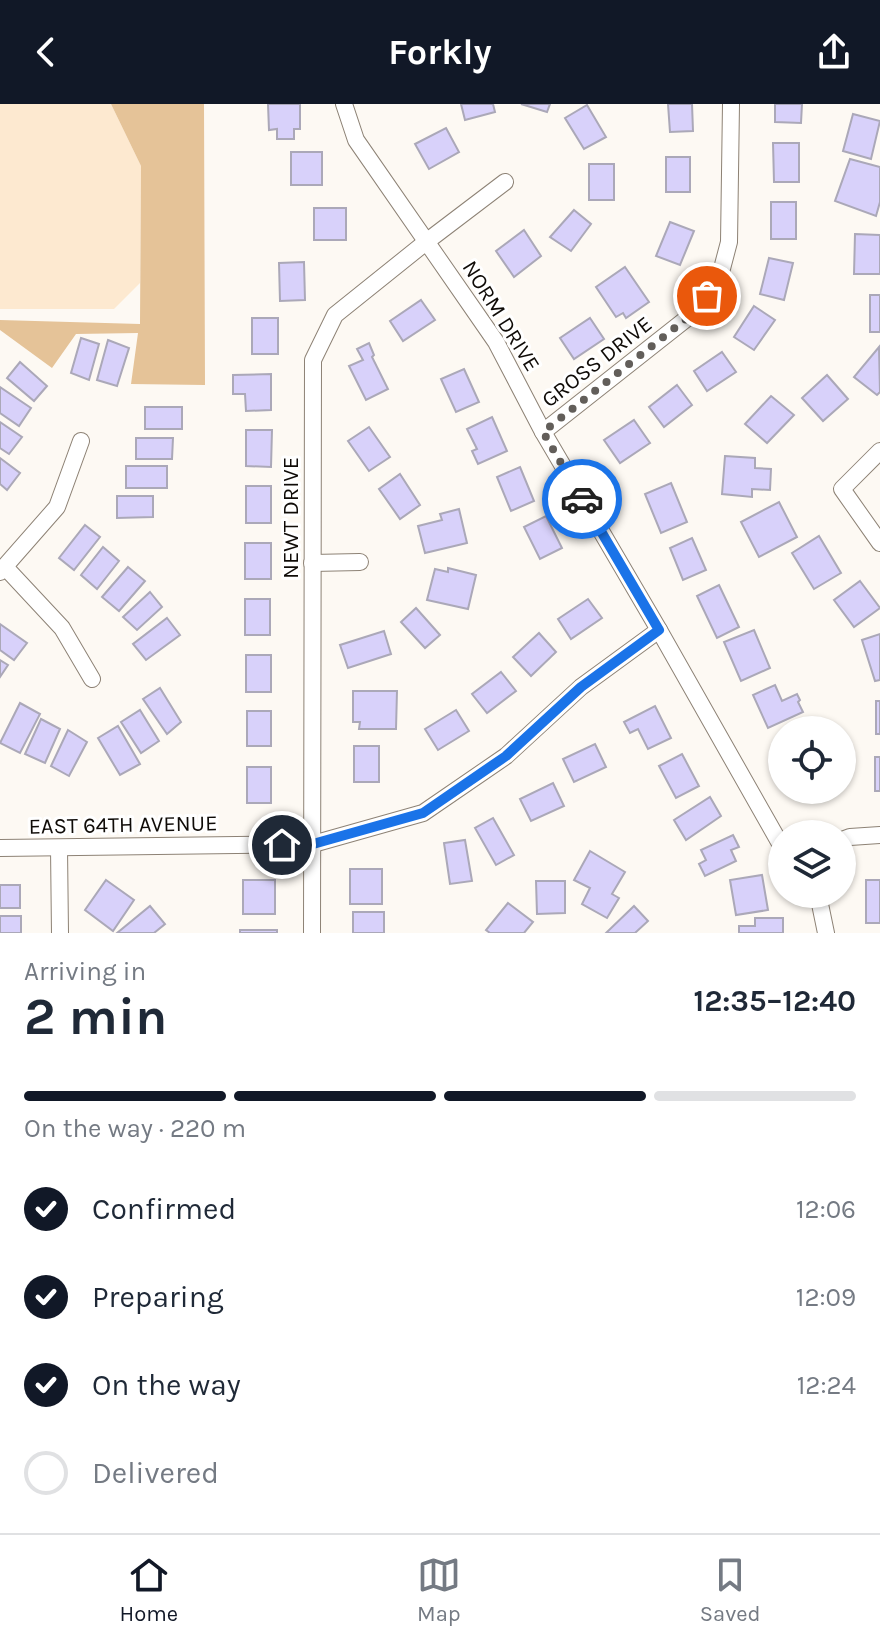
<!DOCTYPE html>
<meta charset="utf-8">
<style>
:root{--surface:#fff;--page:#f6f6f7;--text:#1f2937;--muted:#747a83;--line:#e0e1e3;--accent:#111827}
body{margin:0;font-family:Karla,sans-serif;background:var(--page);color:var(--text);height:100vh;display:flex;flex-direction:column;font-size:30px;white-space:nowrap}
*{box-sizing:border-box;margin:0}
p{font-size:26px;color:var(--muted)}
.icon{flex:none;width:44px;height:44px;fill:none;stroke:currentColor;stroke-width:2;stroke-linecap:round;stroke-linejoin:round}
.map{position:relative;height:829px;overflow:hidden}
.sheet{display:flex;flex-direction:column;background:var(--surface);flex:1}
.sheet>*{flex:none}
.controls{position:absolute;left:768px;top:612px;display:grid;gap:16px}
.controls a{display:grid;place-items:center;width:88px;height:88px;border-radius:50%;background:var(--surface);box-shadow:0 2px 6px #0004;font-size:40px}
.pin{position:absolute;display:grid;place-items:center;width:68px;height:68px;color:#fff;margin:-34px;border:4px solid #fff;border-radius:50%;box-shadow:0 2px 8px #0007}
.courier{position:absolute;display:grid;place-items:center;width:80px;height:80px;margin:-40px;border:6px solid #1a73e8;border-radius:50%;background:#fff;color:#222;box-shadow:0 2px 10px #0007}
.head em{font-style:normal;font-weight:700}
.head div{display:flex;flex-direction:column-reverse}
.head{display:flex;align-items:center;justify-content:space-between;height:136px;padding:0 24px}
h1{font-size:52px;font-weight:700;line-height:60px}
.bar{display:grid;grid-template-columns:repeat(4,1fr);gap:12px 8px;align-content:center;height:96px;padding:0 24px}
.bar i{height:10px;border-radius:6px;background:var(--line)}
.bar .on{background:var(--accent)}
.bar p{grid-column:span 4}
ol{padding:0 24px;list-style:none}
li{display:flex;align-items:center;gap:24px;height:88px}
li p{margin-inline-start:auto}
li .icon{padding:8px;border-radius:50%;background:var(--accent);color:#fff;stroke-width:4}
li:last-child{color:var(--muted)}
li i{width:44px;height:44px;border:4px solid var(--line);border-radius:50%}
header{display:flex;justify-content:space-between;align-items:center;height:104px;padding:0 24px;background:var(--accent);color:#fff;font-size:36px;font-weight:700}
.tab-bar{display:flex;justify-content:space-around;align-items:center;height:112px;border-top:2px solid var(--line);background:var(--surface);font-size:22px;color:var(--muted)}
.tab-bar a{display:grid;justify-items:center;gap:4px}
.tab-bar .on{color:var(--accent)}
.map>svg:first-child{display:block}
</style>
<header><svg class="icon" aria-label="back" viewBox="0 0 24 24"><path d="M15 5l-7 7 7 7"/></svg>Forkly<svg class="icon" aria-label="share" viewBox="0 0 24 24"><path d="M12 15V3M7 8l5-5 5 5M5 13v7h14v-7"/></svg></header>
<div class="map">
<svg width="880" height="829" viewBox="0 0 880 829">
<rect width="100%" height="100%" fill="#fdf9f3"/>
<!-- green -->
<polygon fill="#fde9d0" points="0,0 111,0 141,62 140,179 114,205 0,205"/>
<!-- forest -->
<polygon fill="#e5c398" points="111,0 204,0 205,281 131,280 138,229 76,230 52,264 0,226 0,216 140,220 141,62"/>
<!-- building -->
<g fill="#d8d1fa" stroke="#aba8b8" stroke-width="2">
<polygon points="268,0 300,0 300,25 294,25 294,35 277,35 277,25 269,26"/>
<polygon points="461,0 493,0 495,8 465,16"/>
<polygon points="521,0 550,0 547,8"/>
<polygon points="668,0 692,0 693,27 670,28"/>
<polygon points="775,0 802,0 801,19 775,18"/>
<polygon points="587,1 606,33 584,45 565,14"/>
<polygon points="853,10 880,17 871,55 843,47"/>
<polygon points="446,24 459,48 429,65 415,40"/>
<polygon points="773,39 799,39 799,78 774,78"/>
<rect x="291" y="48" width="31" height="33"/>
<rect x="666" y="53" width="24" height="35"/>
<polygon points="850,55 880,63 880,98 876,112 835,97"/>
<rect x="589" y="60" width="25" height="36"/>
<rect x="771" y="98" width="25" height="37"/>
<rect x="314" y="104" width="32" height="32"/>
<polygon points="574,106 591,120 571,147 550,133"/>
<polygon points="670,118 694,127 680,161 656,152"/>
<polygon points="524,126 541,152 514,173 496,147"/>
<polygon points="855,130 880,131 880,170 854,170"/>
<polygon points="769,154 793,159 784,196 760,190"/>
<polygon points="304,158 305,196 280,197 279,159"/>
<polygon points="625,163 649,198 626,214 623,209 616,213 596,183"/>
<rect x="870" y="191" width="10" height="37"/>
<polygon points="421,196 435,216 403,237 390,217"/>
<polygon points="754,202 775,216 754,246 734,233"/>
<rect x="252" y="214" width="26" height="36"/>
<polygon points="590,214 604,235 574,255 560,234"/>
<polygon points="81,234 99,240 89,276 71,269"/>
<polygon points="108,236 129,244 117,282 97,276"/>
<polygon points="369,239 374,251 372,253 388,285 366,296 349,262 363,256 357,245"/>
<polygon points="879,243 880,288 877,291 854,273"/>
<polygon points="722,248 736,268 707,287 694,267"/>
<polygon points="20,258 47,282 34,297 7,274"/>
<polygon points="464,265 479,298 456,308 441,275"/>
<polygon points="271,270 271,306 246,307 245,290 233,290 233,271"/>
<polygon points="827,271 848,295 823,317 802,294"/>
<polygon points="677,281 692,301 664,323 649,303"/>
<polygon points="0,283 31,304 19,322 0,309"/>
<polygon points="771,292 794,311 767,339 745,320"/>
<rect x="145" y="303" width="37" height="22"/>
<polygon points="492,313 507,347 478,360 472,347 477,345 467,325"/>
<polygon points="634,316 650,339 620,359 604,336"/>
<polygon points="0,318 22,333 9,350 0,344"/>
<polygon points="369,323 390,353 369,367 348,337"/>
<polygon points="246,326 272,326 271,363 246,362"/>
<polygon points="136,334 173,334 172,355 136,355"/>
<polygon points="725,352 755,354 755,364 771,365 770,386 752,385 752,393 722,390"/>
<polygon points="0,354 20,369 7,386 0,380"/>
<rect x="126" y="362" width="41" height="22"/>
<polygon points="520,363 534,397 511,407 497,373"/>
<polygon points="400,370 420,401 400,415 379,385"/>
<polygon points="671,379 687,418 661,429 645,390"/>
<rect x="246" y="382" width="25" height="37"/>
<polygon points="117,392 153,392 153,413 117,414"/>
<polygon points="779,398 797,433 759,453 741,418"/>
<polygon points="459,405 467,439 425,449 418,422 442,416 440,410"/>
<polygon points="546,412 562,444 540,455 524,423"/>
<polygon points="85,421 100,433 74,466 59,454"/>
<polygon points="819,432 841,469 814,485 792,449"/>
<polygon points="692,434 706,466 683,476 670,444"/>
<rect x="245" y="439" width="26" height="36"/>
<polygon points="103,443 119,457 97,485 81,471"/>
<polygon points="128,463 145,477 119,507 102,493"/>
<polygon points="448,464 476,471 468,505 427,496 435,465 448,468"/>
<polygon points="860,477 880,504 854,523 834,496"/>
<polygon points="719,481 739,523 717,534 697,492"/>
<polygon points="150,488 162,503 137,526 123,513"/>
<rect x="245" y="495" width="25" height="36"/>
<polygon points="588,495 602,514 571,535 558,515"/>
<polygon points="416,504 440,531 425,544 401,518"/>
<polygon points="167,514 180,531 146,556 133,540"/>
<polygon points="0,520 27,539 14,556 0,546"/>
<polygon points="754,526 770,564 741,577 724,538"/>
<polygon points="384,527 391,550 348,564 340,541"/>
<polygon points="539,529 556,548 531,572 513,553"/>
<polygon points="880,530 880,576 875,577 862,536"/>
<rect x="246" y="551" width="25" height="37"/>
<polygon points="0,556 8,561 0,573"/>
<polygon points="501,568 516,587 487,609 472,590"/>
<polygon points="775,581 782,597 797,590 800,596 798,598 803,608 768,624 753,591"/>
<polygon points="160,584 181,618 167,630 143,595"/>
<polygon points="353,587 397,587 396,625 359,625 360,618 353,618"/>
<rect x="876" y="597" width="4" height="33"/>
<polygon points="20,599 40,610 20,649 0,639"/>
<polygon points="655,602 671,634 648,645 638,625 630,629 624,618"/>
<polygon points="140,606 159,637 141,649 121,618"/>
<polygon points="456,606 469,627 438,646 425,625"/>
<rect x="247" y="607" width="24" height="35"/>
<polygon points="41,615 60,625 45,659 25,650"/>
<polygon points="118,622 140,660 120,671 98,634"/>
<polygon points="68,626 87,638 69,672 51,662"/>
<polygon points="595,640 606,663 574,678 563,655"/>
<rect x="354" y="642" width="25" height="36"/>
<polygon points="682,650 699,682 676,694 659,662"/>
<rect x="875" y="653" width="5" height="34"/>
<rect x="247" y="663" width="24" height="36"/>
<polygon points="553,679 564,702 531,717 520,695"/>
<polygon points="710,693 721,712 686,736 674,716"/>
<polygon points="493,714 514,751 496,761 475,724"/>
<polygon points="733,731 739,743 731,746 736,757 705,772 699,760 706,756 701,746"/>
<polygon points="465,736 472,777 450,780 444,739"/>
<polygon points="590,747 625,768 612,790 619,794 607,814 582,800 590,784 574,776"/>
<rect x="350" y="765" width="32" height="35"/>
<polygon points="762,771 768,806 736,811 730,776"/>
<polygon points="106,776 134,796 113,827 85,806"/>
<rect x="243" y="776" width="32" height="34"/>
<rect x="866" y="776" width="14" height="43"/>
<polygon points="536,777 565,777 565,809 537,810"/>
<rect x="0" y="781" width="20" height="23"/>
<polygon points="508,799 533,818 524,829 490,829 486,826"/>
<polygon points="150,802 165,820 154,829 117,829"/>
<polygon points="634,802 648,817 635,829 606,829"/>
<rect x="353" y="808" width="31" height="21"/>
<rect x="0" y="812" width="21" height="17"/>
<polygon points="755,814 783,814 783,829 739,829 739,822 755,822"/>
<rect x="240" y="826" width="37" height="3"/>
</g>
<g fill="none" stroke-linecap="round" stroke-linejoin="round">
<defs>
<g id="minor">
<polyline points="344,0 356,36 496,238 543,328 659,526 782,743"/>
<polyline points="543,328 695,208 719,176 729,138 731,0"/>
<polyline points="880,347 842,385 880,439"/>
<polyline points="312,459 360,458"/>
<polyline points="5,463 62,524 92,575"/>
<polyline points="0,468 57,403 81,337"/>
<polyline points="842,736 850,733 880,731"/>
<polyline points="0,744 313,740 423,709 506,652 581,583 659,526"/>
<polyline points="59,744 60,829"/>
<polyline points="813,790 820,800 826,829"/>
<polyline points="312,829 313,256 335,211 426,138 505,78"/>
</g>
</defs>
<!-- minor casing -->
<use href="#minor" stroke="#8d8275" stroke-width="18"/>
<!-- minor -->
<use href="#minor" stroke="#fff" stroke-width="16"/>
</g>
<g fill="none" stroke-linecap="round" stroke-linejoin="round">
<!-- done -->
<polyline stroke="#625e5a" stroke-width="8" stroke-dasharray="0 14.4" points="582,395 543,328 695,208 707,192"/>
<!-- route -->
<polyline stroke="#1a73e8" stroke-width="10" points="282,741 313,740 423,709 506,652 581,583 659,526 582,395"/>
</g>
<g text-anchor="middle" dominant-baseline="central" stroke-width="6" stroke-linejoin="round" paint-order="stroke">
<!-- street labels -->
<g font-size="22" fill="#0f0b07" stroke="#fff">
<text transform="translate(501 212) rotate(58)">NORM DRIVE</text>
<text transform="translate(597 258) rotate(-38)">GROSS DRIVE</text>
<text transform="translate(291 414) rotate(-90)">NEWT DRIVE</text>
<text transform="translate(123 721) rotate(-1)">EAST 64TH AVENUE</text>
</g>
</g>
</svg>
<div class="controls">
<a><svg class="icon" aria-label="locate" viewBox="0 0 24 24"><circle cx="12" cy="12" r="6"/><path d="M12 2v4M12 18v4M2 12h4M18 12h4"/></svg></a>
<a><svg class="icon" aria-label="layers" viewBox="0 0 24 24"><path d="M12 4l9 5-9 5-9-5zM3 14l9 5 9-5"/></svg></a>
</div>
<div class="pin" style="left:707px;top:192px;background:#ea580c"><svg class="icon" aria-label="bag" viewBox="0 0 24 24"><path d="M5 8h14l-1 12H6zM9 8a3 3 0 0 1 6 0"/></svg></div>
<div class="pin" style="left:282px;top:741px;background:#1f2937"><svg class="icon" aria-label="home" viewBox="0 0 24 24"><path d="M3 11l9-7 9 7M6 9v11h12V9"/></svg></div>
<div class="courier" style="left:582px;top:395px"><svg class="icon" aria-label="car" viewBox="0 0 24 24"><path d="M5 17H2v-5l4-1 3-4h7l3 4 3 1v5h-3M9 17h6M6 11h13"/><circle cx="7" cy="17" r="2"/><circle cx="17" cy="17" r="2"/></svg></div>
</div>
<section class="sheet">
<div class="head"><div><h1>2 min</h1><p>Arriving in</p></div><em>12:35–12:40</em></div>
<div class="bar"><i class="on"></i><i class="on"></i><i class="on"></i><i></i><p>On the way · 220 m</p></div>
<ol>
<li><svg class="icon" aria-label="check" viewBox="0 0 24 24"><path d="M5 12l5 5 9-10"/></svg>Confirmed<p>12:06</p></li>
<li><svg class="icon" aria-label="check" viewBox="0 0 24 24"><path d="M5 12l5 5 9-10"/></svg>Preparing<p>12:09</p></li>
<li><svg class="icon" aria-label="check" viewBox="0 0 24 24"><path d="M5 12l5 5 9-10"/></svg>On the way<p>12:24</p></li>
<li><i></i>Delivered</li>
</ol>
</section>
<nav class="tab-bar">
<a class="on"><svg class="icon" aria-label="home" viewBox="0 0 24 24"><path d="M3 11l9-7 9 7M6 9v11h12V9"/></svg>Home</a>
<a><svg class="icon" aria-label="map" viewBox="0 0 24 24"><path d="M3 6l6-2 6 2 6-2v14l-6 2-6-2-6 2zM9 4v14M15 6v14"/></svg>Map</a>
<a><svg class="icon" aria-label="saved" viewBox="0 0 24 24"><path d="M7 4h10v16l-5-4-5 4z"/></svg>Saved</a>
</nav>
